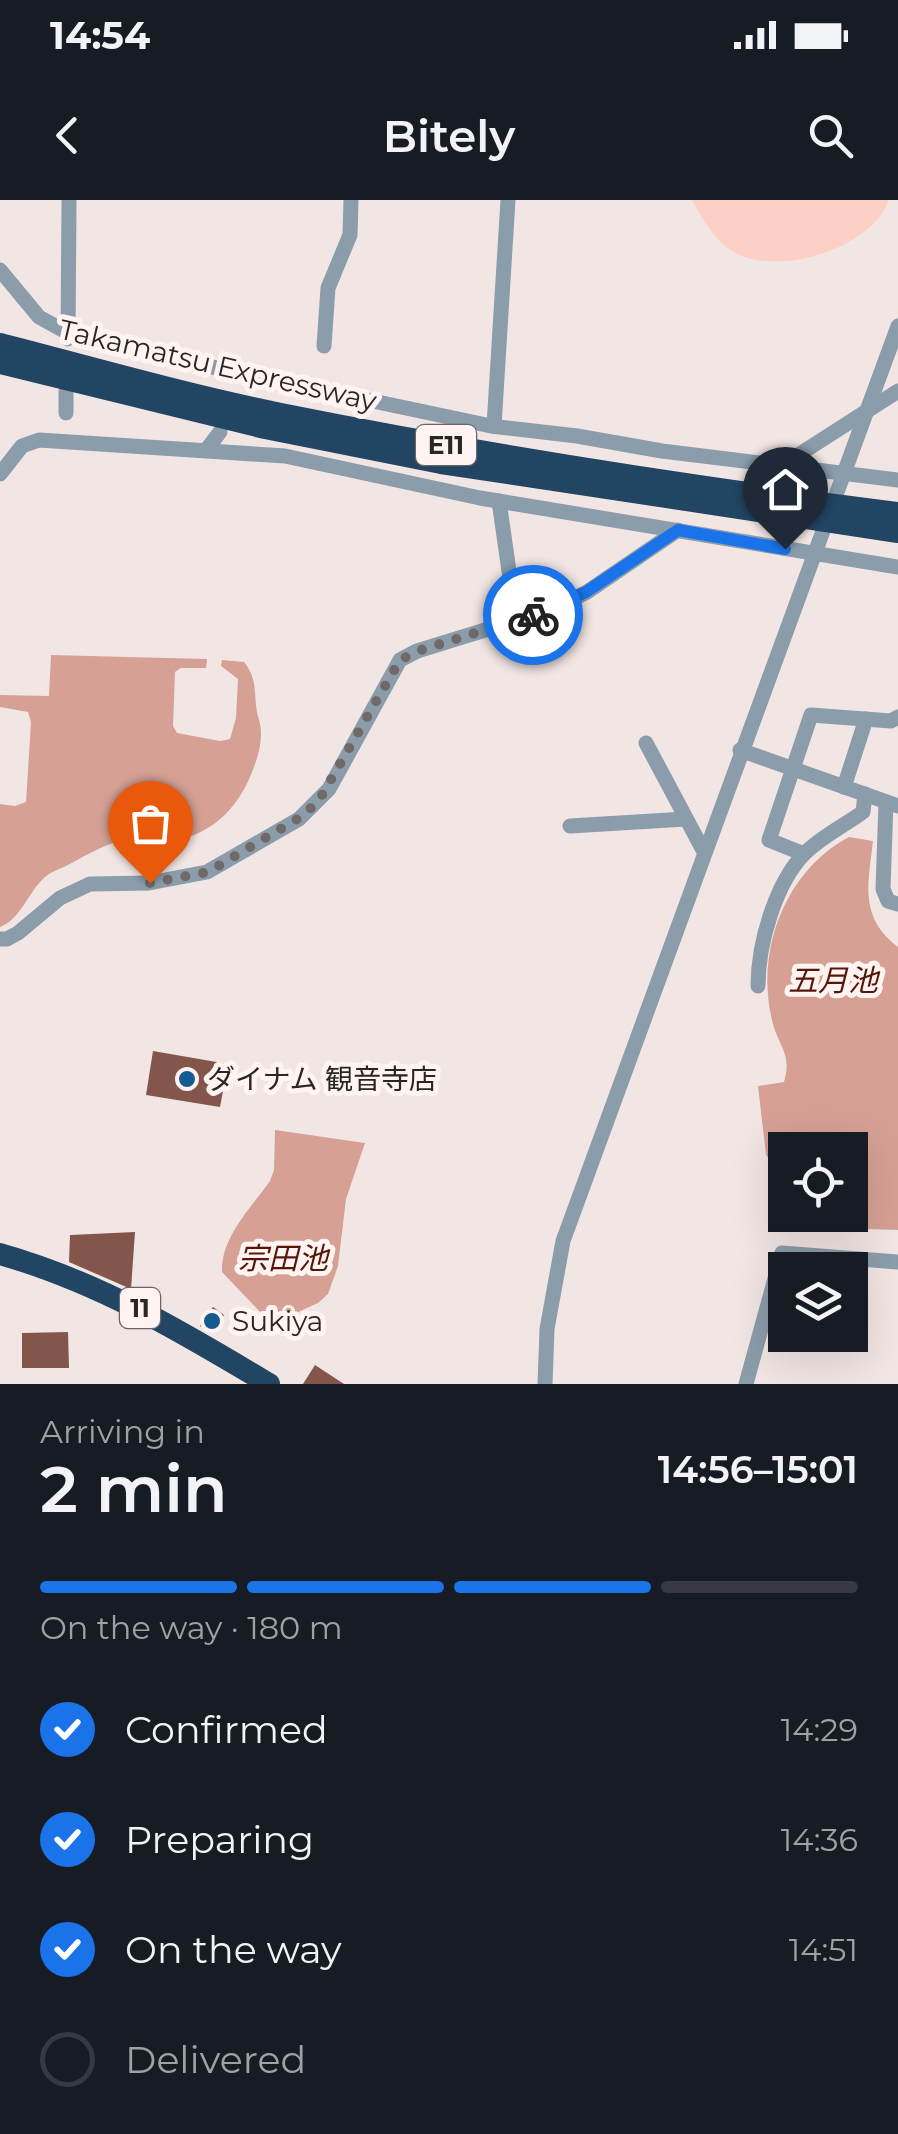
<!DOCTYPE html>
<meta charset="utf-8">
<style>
:root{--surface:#171b24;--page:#20242c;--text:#f1f3f6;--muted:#9ea1a6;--line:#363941;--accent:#1a73e8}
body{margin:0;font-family:Montserrat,"Noto Sans JP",sans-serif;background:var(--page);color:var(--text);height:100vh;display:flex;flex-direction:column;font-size:38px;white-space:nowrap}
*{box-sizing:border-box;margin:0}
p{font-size:32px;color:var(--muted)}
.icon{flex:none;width:55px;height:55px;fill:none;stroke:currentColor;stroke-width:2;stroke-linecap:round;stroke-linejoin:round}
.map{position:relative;height:1184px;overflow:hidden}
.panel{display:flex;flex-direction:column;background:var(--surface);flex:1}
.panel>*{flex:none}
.fabs{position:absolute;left:768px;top:932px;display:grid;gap:20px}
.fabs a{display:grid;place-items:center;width:100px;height:100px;border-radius:0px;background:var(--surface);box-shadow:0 10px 40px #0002;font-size:50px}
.pin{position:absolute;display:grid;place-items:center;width:85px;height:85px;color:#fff;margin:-102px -42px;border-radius:50% 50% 50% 0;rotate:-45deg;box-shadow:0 0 10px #0007}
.pin .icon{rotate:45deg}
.courier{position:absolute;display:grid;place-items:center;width:100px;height:100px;margin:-50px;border:8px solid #1a73e8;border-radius:50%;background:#fff;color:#222;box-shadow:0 2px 12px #0007}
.summary em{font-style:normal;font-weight:600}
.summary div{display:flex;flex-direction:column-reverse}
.summary{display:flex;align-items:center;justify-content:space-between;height:170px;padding:0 40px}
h1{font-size:65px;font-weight:600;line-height:75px}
.bar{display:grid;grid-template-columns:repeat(4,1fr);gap:15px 10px;align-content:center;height:120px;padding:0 40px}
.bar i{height:12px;border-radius:8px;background:var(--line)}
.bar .selected{background:var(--accent)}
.bar p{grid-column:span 4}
ol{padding:0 40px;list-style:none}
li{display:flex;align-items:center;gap:30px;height:110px}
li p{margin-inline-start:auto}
li .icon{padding:10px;border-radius:50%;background:var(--accent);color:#fff;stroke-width:4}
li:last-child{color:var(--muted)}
li i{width:55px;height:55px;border:5px solid var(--line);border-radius:50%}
.status{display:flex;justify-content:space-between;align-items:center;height:70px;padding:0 50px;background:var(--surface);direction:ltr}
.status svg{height:28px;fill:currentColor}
header{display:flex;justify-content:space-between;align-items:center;height:130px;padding:0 40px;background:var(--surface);font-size:45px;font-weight:600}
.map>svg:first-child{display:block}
</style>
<div class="status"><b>14:54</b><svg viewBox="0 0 49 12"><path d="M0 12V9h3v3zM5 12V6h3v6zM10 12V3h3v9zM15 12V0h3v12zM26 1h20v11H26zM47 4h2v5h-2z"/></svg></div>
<header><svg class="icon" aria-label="back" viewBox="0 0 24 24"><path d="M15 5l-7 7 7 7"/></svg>Bitely<svg class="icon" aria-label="search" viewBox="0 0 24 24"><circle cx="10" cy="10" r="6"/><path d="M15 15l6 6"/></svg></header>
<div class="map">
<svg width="898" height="1184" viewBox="0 0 898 1184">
<rect width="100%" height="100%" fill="#f2e6e4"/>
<!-- green -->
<path fill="#fecfc4" d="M692 0H889C871 50 772 80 729 49 712 37 702 17 692 0Z"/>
<!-- water -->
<g fill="#d6a194">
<path d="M51 455 207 459 206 468H181L175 472 173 526 177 533 220 541 230 539 236 518 238 479 221 466 222 460 244 462C260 482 252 497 259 520 264 537 259 555 252 572 238 609 209 638 167 641 158 642 148 636 137 637 113 639 87 655 66 666 59 669 51 672 45 677 28 692 21 719 0 727V604L15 606 26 602 31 522 28 512 0 507V495L49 496Z"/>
<path d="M849 637 873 641C868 685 859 717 898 747V1030L800 1027 788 1015H850V950H785V1011L778 1005 772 963 766 955 758 886 784 882C792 854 780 849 773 824 754 754 784 671 849 637Z"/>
<path d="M275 930 365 943 346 999 338 1066 328 1094 318 1103 283 1119 263 1115 222 1072C221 1037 250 1009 270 981L274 970Z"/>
</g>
<!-- building -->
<g fill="#84554a">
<polygon points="153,851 228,864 220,907 146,895"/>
<polygon points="135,1032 131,1089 69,1062 70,1035"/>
<polygon points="213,1107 224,1115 213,1133 200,1126"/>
<polygon points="68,1132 69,1168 22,1168 22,1133"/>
<polygon points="315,1165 344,1184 303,1184"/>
</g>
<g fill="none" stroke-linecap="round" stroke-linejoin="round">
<!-- minor -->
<g stroke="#8b9cab" stroke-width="15">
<polyline points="0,70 39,117 68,133 170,158 491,226 577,236 662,251 898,280"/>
<polyline points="68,139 69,2"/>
<polyline points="324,146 328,88 350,35 351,0"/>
<polyline points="66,213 66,191"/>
<polyline points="494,226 508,0"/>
<polyline points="207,249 220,232"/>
<polyline points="781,266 898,191"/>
<polyline points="0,274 22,246 39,240 285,256 480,298 898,367"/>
<polyline points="836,295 898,126"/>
<polyline points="499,301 516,420"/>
<polyline points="646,543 703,650"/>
<polyline points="740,550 898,606"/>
<polyline points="844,587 866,519"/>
<polyline points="886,602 883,689 888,701 898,704"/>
<polyline points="570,626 686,619"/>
<polyline points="804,654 769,640 811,515 891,521 898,517"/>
<polyline points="0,739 7,739 18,733 60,698 90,684 149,683 207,672 299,619 329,589 400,460 417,451 553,409 587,392 678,330"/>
<path d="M758 786C758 745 775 683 805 653 821 637 845 625 863 612L865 594"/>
<polyline points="545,1184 547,1129 563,1041 823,331"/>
<polyline points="746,1184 782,1053 898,1062"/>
</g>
<!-- highway -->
<g stroke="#214563" stroke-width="22">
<path d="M0 144C93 168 187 195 281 214 485 255 691 287 898 313"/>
<polyline points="0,163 265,228 441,263 898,332"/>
<path d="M0 1054C99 1082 182 1132 269 1184"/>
</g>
</g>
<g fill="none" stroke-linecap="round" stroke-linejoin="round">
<!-- done -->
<polyline stroke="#706968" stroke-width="10" stroke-dasharray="0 18" points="150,683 208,672 299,618 318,602 400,460 418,451 533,415"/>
<!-- route -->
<polyline stroke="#1a73e8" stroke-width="12" points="533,415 586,392 678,330 785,349"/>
</g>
<!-- markers -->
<g fill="#145b90" stroke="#fff4f1" stroke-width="4">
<circle cx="187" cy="879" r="10"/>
<circle cx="212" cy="1121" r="10"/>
</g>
<g text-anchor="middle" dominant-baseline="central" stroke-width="10" stroke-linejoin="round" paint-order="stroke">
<!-- shield labels -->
<g fill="#fff4f1" stroke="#6a6462" stroke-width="2.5">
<rect x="416" y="225" width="60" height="40" rx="8"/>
<rect x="120" y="1088" width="40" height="40" rx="8"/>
</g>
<g font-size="25" font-weight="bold" fill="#2a2625">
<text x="446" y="245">E11</text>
<text x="140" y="1108">11</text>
</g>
<!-- street labels -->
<g font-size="28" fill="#2a2625" stroke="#fff4f1">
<text transform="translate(218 165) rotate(13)">Takamatsu Expressway</text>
</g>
<!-- poi labels -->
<g font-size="28" fill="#2a2625" stroke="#fff4f1" text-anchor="start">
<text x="207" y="879">ダイナム 観音寺店</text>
<text x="232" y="1121">Sukiya</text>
</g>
<!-- water labels -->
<g font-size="30" font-style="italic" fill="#561709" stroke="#fff4f1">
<text x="833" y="780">五月池</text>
<text x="283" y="1058">宗田池</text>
</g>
</g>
</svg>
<div class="fabs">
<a><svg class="icon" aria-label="locate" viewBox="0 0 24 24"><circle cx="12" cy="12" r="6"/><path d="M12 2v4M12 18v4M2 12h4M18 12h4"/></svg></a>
<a><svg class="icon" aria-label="layers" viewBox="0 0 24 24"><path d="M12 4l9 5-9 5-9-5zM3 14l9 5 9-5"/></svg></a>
</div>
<div class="pin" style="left:150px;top:683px;background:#ea580c"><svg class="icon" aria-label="bag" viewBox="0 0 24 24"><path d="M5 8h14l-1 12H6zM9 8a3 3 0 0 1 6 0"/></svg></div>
<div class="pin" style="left:785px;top:349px;background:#1f2937"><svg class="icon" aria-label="home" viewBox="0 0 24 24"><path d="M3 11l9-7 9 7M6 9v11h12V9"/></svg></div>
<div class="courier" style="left:533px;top:415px"><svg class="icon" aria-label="bike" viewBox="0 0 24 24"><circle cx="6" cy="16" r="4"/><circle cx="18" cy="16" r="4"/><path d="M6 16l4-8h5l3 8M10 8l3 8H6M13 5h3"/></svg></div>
</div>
<section class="panel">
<div class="summary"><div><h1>2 min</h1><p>Arriving in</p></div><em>14:56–15:01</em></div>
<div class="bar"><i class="selected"></i><i class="selected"></i><i class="selected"></i><i></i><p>On the way · 180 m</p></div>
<ol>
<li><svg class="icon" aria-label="check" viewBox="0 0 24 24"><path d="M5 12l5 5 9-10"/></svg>Confirmed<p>14:29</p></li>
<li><svg class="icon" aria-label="check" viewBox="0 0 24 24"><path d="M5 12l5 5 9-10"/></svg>Preparing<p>14:36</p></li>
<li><svg class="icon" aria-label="check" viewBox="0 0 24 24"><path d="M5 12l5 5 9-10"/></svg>On the way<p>14:51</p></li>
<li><i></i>Delivered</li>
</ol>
</section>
